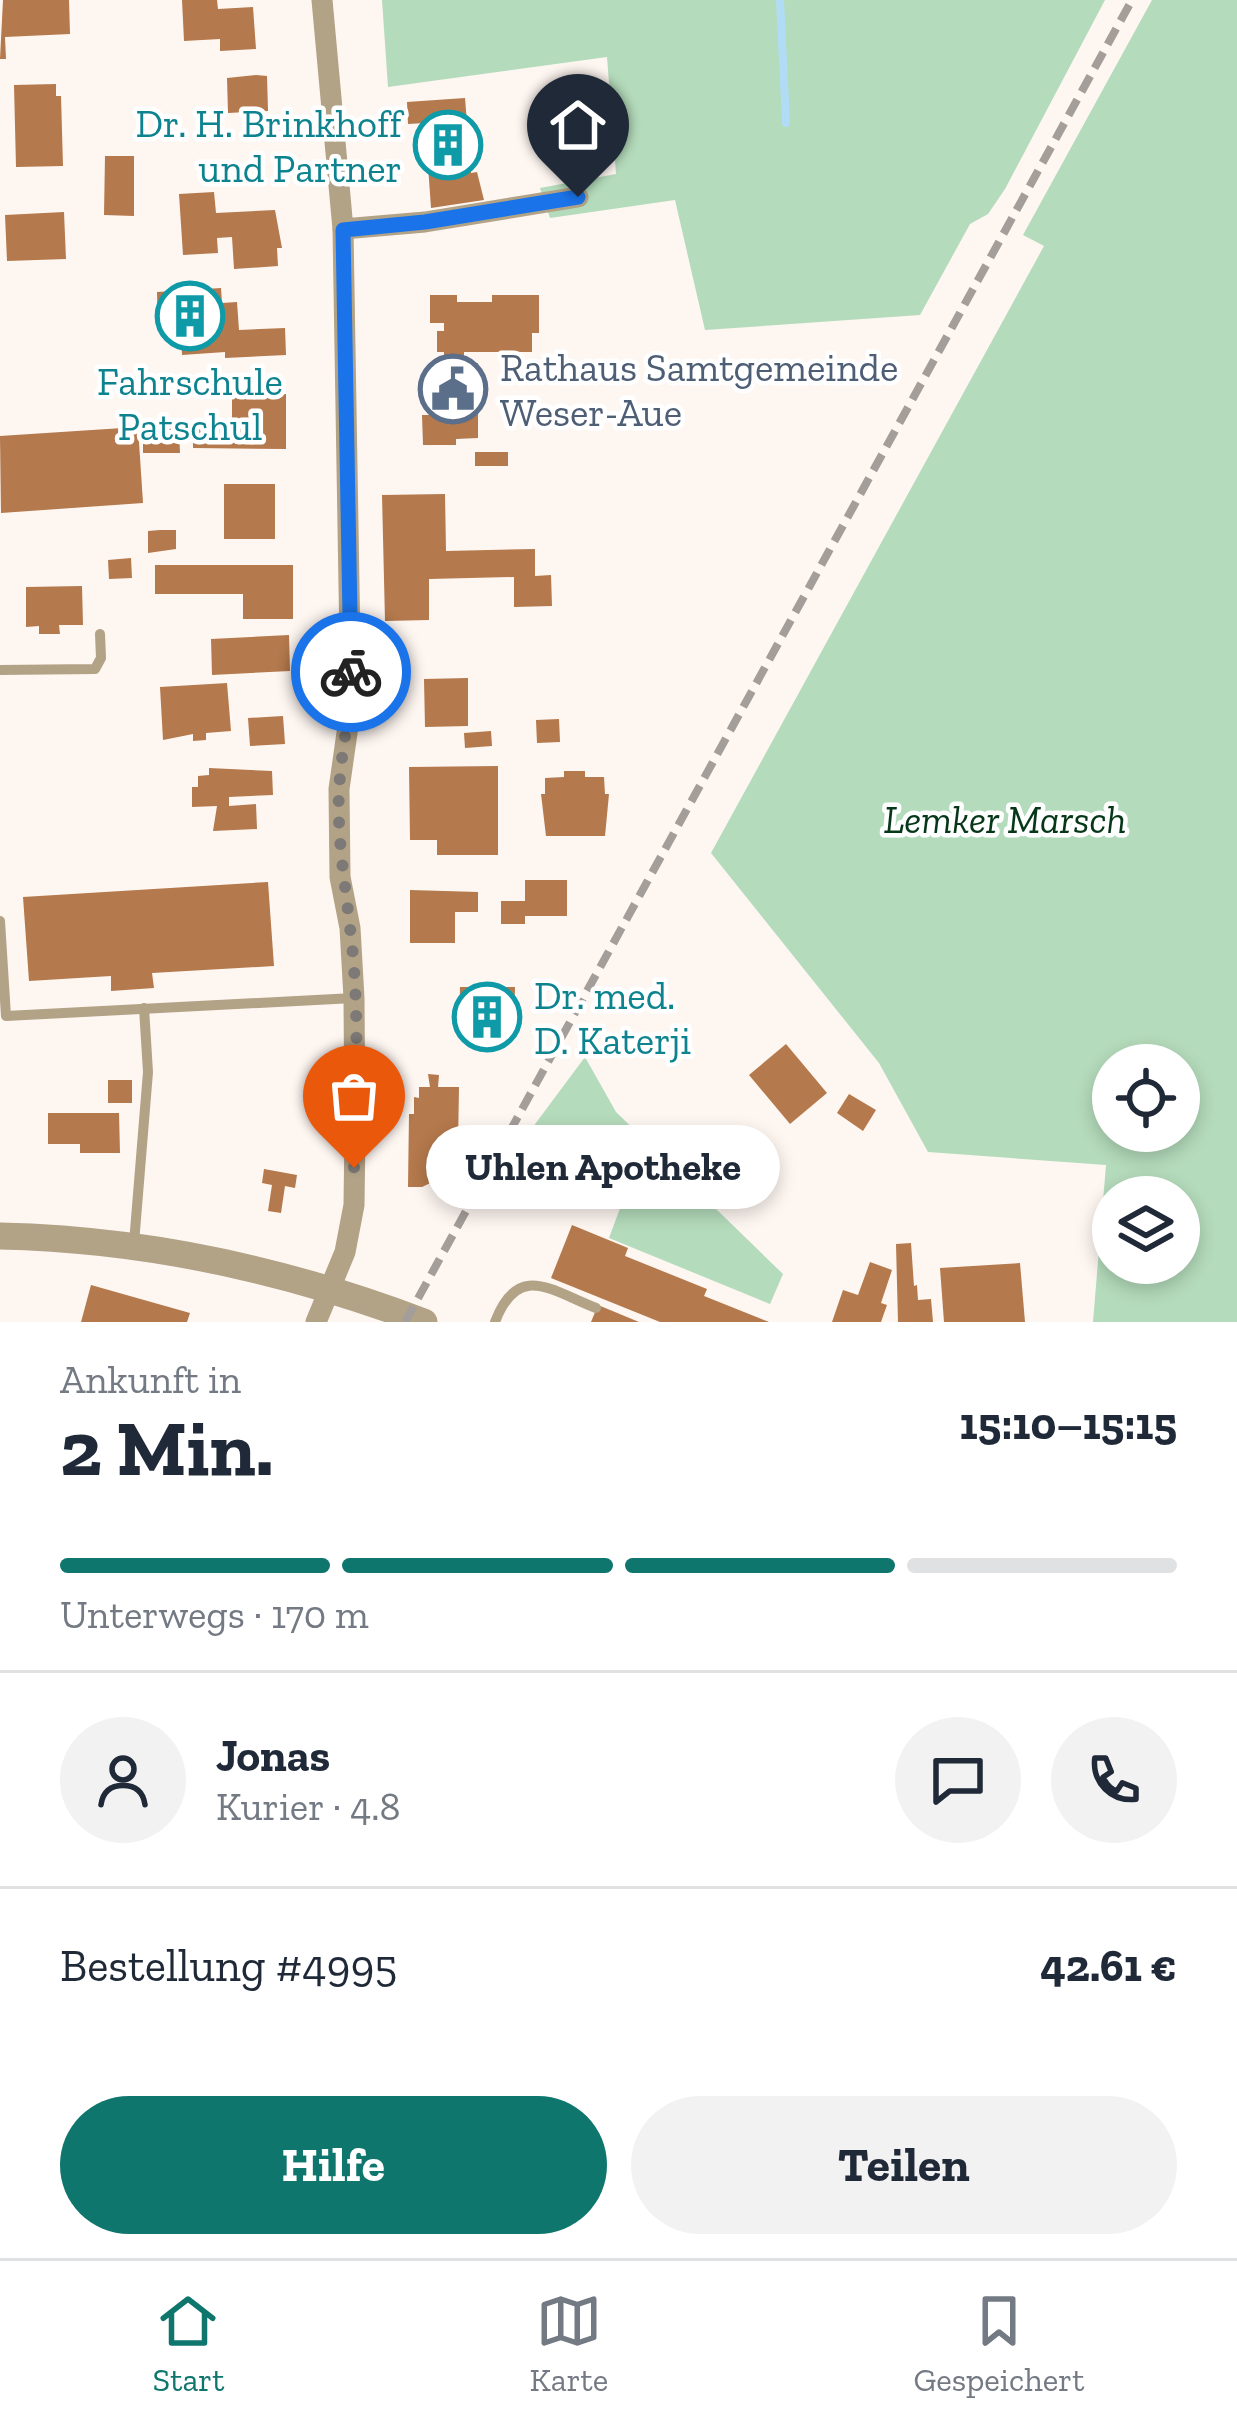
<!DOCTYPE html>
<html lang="de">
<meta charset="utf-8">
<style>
:root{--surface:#fff;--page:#f2f2f3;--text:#1f2937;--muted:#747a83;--line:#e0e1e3;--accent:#0f766e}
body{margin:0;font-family:"Zilla Slab",serif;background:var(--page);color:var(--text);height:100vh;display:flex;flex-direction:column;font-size:45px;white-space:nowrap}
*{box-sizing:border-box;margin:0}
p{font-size:39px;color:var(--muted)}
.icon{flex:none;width:66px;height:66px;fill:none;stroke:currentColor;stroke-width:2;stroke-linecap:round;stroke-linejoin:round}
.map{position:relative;height:1322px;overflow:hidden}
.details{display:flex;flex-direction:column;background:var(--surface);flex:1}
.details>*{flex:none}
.controls{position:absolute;left:1092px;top:1044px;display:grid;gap:24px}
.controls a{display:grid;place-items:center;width:108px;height:108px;border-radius:50%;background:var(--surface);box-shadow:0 6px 18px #0003;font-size:60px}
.pin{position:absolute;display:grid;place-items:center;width:102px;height:102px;color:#fff;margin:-123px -51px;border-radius:50% 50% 50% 0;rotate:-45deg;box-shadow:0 0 12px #0007}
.pin .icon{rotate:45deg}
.courier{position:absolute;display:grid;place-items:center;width:120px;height:120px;margin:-60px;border:9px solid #1a73e8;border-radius:50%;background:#fff;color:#222;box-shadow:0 3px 15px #0007}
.bubble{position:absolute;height:84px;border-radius:42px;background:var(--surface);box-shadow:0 6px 18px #0003;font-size:39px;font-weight:700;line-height:84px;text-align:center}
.overview em{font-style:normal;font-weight:700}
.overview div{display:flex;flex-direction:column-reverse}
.overview{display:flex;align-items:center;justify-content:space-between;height:204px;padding:0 60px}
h1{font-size:78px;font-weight:700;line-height:90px}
.bar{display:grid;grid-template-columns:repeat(4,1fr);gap:18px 12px;align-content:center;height:144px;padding:0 60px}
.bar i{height:15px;border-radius:9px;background:var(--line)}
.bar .selected{background:var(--accent)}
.bar p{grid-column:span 4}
.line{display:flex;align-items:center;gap:30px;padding:0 60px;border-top:3px solid var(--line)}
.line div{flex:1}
.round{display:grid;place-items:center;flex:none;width:126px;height:126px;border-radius:63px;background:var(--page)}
.action{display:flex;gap:24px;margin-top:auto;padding:24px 60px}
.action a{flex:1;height:138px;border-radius:72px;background:var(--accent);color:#fff;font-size:48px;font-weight:700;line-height:138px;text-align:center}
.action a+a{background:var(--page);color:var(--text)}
.dock{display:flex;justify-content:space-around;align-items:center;height:168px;border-top:3px solid var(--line);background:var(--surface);font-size:33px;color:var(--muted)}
.dock a{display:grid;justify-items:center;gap:6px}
.dock .selected{color:var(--accent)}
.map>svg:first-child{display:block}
</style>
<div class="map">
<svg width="1237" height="1322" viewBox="0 0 1237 1322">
<rect width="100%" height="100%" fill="#fef6f1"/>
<!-- green -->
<g fill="#b4dbbb" fill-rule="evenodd">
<polygon points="382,0 1105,0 1005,189 988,214 970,224 920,315 705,330 675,200 550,218 540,188 616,174 607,57 388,87"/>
<path d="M1152 0H1237V1322H1093L1106 1165 928 1152 879 1063 711 853 1044 246 1023 235ZM1113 1065H1179V1131H1113ZM1113 1197H1179V1263H1113Z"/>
<polygon points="585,1057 616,1112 783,1274 770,1304 609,1238 626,1192 518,1147"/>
</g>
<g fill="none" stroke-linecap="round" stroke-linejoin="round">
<!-- stream -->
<polyline stroke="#b0ddf5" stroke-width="8" points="780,0 786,123"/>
</g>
<!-- building -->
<g fill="#b4794c">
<polygon points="3,0 69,0 70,34 5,37 6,59 0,59"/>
<polygon points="182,0 217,0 218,9 253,7 256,49 220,51 220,39 184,41"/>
<polygon points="256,75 267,76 268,111 228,113 227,78"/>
<polygon points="56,84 56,96 61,96 63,166 16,167 14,85"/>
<polygon points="465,98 471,173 477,172 484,200 431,208 425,123 408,124 407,102"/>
<polygon points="105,156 134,156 134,216 104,215"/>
<polygon points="214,192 216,213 275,210 282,248 277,248 278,266 234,269 232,237 217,238 218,253 183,255 179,194"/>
<polygon points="64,212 66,259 7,261 5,215"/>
<polygon points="221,288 222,303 237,302 239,330 285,328 286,355 225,358 225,352 182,355 181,330 158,331 157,292"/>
<polygon points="430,295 457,295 457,302 492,302 492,295 539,295 539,333 532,333 532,352 464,352 464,364 478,363 478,438 456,439 456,445 423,445 422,415 429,415 429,364 444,364 444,352 437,352 437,331 444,331 444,323 430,323"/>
<polygon points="232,393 286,394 286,449 193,448 193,421 232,421"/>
<polygon points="179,426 180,453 143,453 143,427"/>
<polygon points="138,427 143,503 1,513 0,436"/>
<rect x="475" y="452" width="33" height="14"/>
<rect x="224" y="484" width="51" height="55"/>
<polygon points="445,494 446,551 535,549 535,576 551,575 552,606 514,607 514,577 429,579 429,620 385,621 382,495"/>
<polygon points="160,530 176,530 176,549 148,553 148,531"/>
<polygon points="131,558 132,578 109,579 108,560"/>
<polygon points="155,565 293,565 293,619 243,619 243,594 155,594"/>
<polygon points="82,586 83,625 59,625 60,634 39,634 39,626 26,627 26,587"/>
<polygon points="289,635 290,671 212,675 211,639"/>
<polygon points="468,678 468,726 425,727 424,679"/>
<polygon points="227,683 231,731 206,733 206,740 193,741 193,734 163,740 160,687"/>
<polygon points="283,716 285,744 250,746 248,718"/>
<polygon points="559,719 560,742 537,743 536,720"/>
<polygon points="491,731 492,746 465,748 464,733"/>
<polygon points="498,766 498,855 437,855 437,840 410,840 409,767"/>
<polygon points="209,768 272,771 273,795 229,797 229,806 256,804 257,829 213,831 217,806 192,807 192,787 198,787 198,776 209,775"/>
<polygon points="564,771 585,771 585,777 604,777 605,794 609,794 605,836 546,836 541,794 545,794 545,778 564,777"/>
<polygon points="525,880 567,880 567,916 525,916 525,924 501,924 501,901 525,901"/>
<polygon points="268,882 274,966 152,973 154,988 111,991 111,976 29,981 23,897"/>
<polygon points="410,890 478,892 478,912 455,912 455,943 410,943"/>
<polygon points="460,987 515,987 514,1036 459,1036"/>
<polygon points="786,1044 827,1093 790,1124 749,1075"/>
<polygon points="428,1074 439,1075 438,1087 459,1087 458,1146 443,1146 443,1155 451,1155 443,1177 422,1187 408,1187 409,1114 414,1114 414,1097 419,1098 419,1087 430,1087"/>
<rect x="108" y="1080" width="24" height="23"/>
<polygon points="849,1094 876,1110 863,1131 837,1113"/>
<polygon points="48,1113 119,1113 120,1153 80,1153 80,1144 48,1144"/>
<polygon points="264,1169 297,1175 295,1188 285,1186 281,1213 268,1211 272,1185 262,1183"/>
<polygon points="572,1225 628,1248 625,1256 707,1289 704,1296 769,1322 660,1322 551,1278"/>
<polygon points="911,1243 914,1286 917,1285 918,1300 931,1299 933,1322 898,1322 896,1244"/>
<polygon points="870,1262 892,1270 881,1303 887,1305 881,1322 832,1322 843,1290 858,1295"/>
<polygon points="1020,1263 1025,1322 944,1322 940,1268"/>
<polygon points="91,1285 190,1313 187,1322 81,1322"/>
<polygon points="598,1305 639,1322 591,1322"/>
</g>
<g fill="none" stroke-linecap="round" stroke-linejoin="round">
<!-- service -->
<g stroke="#b2a286" stroke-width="10">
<polyline points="0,670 95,669 101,658 100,634"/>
<polyline points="0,921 6,1016 354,998"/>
<polyline points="134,1243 148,1072 144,1008"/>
<path d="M495 1322C518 1262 550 1290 596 1308"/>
</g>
<!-- minor -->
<g stroke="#b2a286" stroke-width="21">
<polyline points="343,229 425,222 578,197"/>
<polyline points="316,1322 345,1252 354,1205 355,1130 354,998 350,928 340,877 339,789 351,705 343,229 322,0"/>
</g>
<!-- tertiary -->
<path stroke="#b2a286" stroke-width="27" d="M0 1236C147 1239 287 1270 424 1322"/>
<!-- rail -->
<polyline stroke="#a49e9b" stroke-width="8" stroke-dasharray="18 9" stroke-linecap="butt" points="405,1322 1132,0"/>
</g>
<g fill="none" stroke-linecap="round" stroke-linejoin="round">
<!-- done -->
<path stroke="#7d7976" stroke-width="12" stroke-dasharray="0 21.6" d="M351 672C351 712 341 750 339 791 337 838 345 882 350 928 360 1006 356 1089 354 1168"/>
<!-- route -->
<polyline stroke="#1a73e8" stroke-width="15" points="351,672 343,230 425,222 578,197"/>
</g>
<!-- icons -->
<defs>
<symbol id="building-ring" viewBox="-11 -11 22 22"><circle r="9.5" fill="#fff" stroke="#0f9aa8" stroke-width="1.5"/><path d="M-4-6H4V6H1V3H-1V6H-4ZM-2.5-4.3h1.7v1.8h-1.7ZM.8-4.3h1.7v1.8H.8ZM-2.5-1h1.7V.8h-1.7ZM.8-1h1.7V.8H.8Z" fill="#0f9aa8"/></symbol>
<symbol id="civic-ring" viewBox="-11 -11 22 22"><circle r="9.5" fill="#fff" stroke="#5c6f8a" stroke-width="1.5"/><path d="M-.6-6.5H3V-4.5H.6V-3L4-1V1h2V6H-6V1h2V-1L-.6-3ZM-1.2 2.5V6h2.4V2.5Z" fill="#5c6f8a"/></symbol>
</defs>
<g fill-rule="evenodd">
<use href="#building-ring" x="410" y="107" width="76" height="76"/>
<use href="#building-ring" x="152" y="278" width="76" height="76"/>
<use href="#civic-ring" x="415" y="351" width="76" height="76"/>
<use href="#building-ring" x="449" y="979" width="76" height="76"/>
</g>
<g text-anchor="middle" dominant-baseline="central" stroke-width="9" stroke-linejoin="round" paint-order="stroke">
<!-- culture labels -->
<g font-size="39" fill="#0d838f" stroke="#fff" text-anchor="end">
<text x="402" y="123">Dr. H. Brinkhoff<tspan x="402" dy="45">und Partner</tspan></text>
<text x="190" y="381" text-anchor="middle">Fahrschule<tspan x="190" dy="45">Patschul</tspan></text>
<text x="534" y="995" text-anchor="start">Dr. med.<tspan x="534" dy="45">D. Katerji</tspan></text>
</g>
<!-- service labels -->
<g font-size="39" fill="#4e5e75" stroke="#fff" text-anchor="start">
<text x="500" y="367">Rathaus Samtgemeinde<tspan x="500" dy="45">Weser-Aue</tspan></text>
</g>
<!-- park labels -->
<g font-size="39" font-style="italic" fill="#063718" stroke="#fff">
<text x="1005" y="819">Lemker Marsch</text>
</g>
</g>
</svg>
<div class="controls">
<a><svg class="icon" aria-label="locate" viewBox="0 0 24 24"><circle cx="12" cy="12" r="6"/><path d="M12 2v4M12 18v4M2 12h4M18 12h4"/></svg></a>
<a><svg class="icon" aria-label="layers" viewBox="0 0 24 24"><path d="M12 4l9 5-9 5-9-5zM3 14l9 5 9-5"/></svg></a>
</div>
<div class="pin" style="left:354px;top:1168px;background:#ea580c"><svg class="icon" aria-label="bag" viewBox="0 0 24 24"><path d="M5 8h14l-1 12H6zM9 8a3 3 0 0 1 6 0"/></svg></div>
<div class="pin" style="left:578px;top:197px;background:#1f2937"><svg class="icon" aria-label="home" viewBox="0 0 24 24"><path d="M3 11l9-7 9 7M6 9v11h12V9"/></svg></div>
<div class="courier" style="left:351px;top:672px"><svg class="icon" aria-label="bike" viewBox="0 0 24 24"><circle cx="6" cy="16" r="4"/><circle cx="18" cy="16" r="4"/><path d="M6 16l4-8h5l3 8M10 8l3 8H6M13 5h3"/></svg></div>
<div class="bubble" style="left:426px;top:1125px;width:354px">Uhlen Apotheke</div>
</div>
<section class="details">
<div class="overview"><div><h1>2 Min.</h1><p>Ankunft in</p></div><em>15:10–15:15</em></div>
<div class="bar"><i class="selected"></i><i class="selected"></i><i class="selected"></i><i></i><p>Unterwegs · 170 m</p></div>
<div class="line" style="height:216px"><a class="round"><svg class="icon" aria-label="person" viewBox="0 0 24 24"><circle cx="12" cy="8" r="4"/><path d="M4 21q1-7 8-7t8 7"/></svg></a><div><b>Jonas</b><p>Kurier · 4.8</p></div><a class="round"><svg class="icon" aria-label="chat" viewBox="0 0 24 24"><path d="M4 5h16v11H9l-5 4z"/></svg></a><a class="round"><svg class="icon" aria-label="phone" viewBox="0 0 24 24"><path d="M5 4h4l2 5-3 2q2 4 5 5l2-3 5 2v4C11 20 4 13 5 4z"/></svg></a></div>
<div class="line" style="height:156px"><div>Bestellung #4995</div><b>42.61 €</b></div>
<div class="action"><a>Hilfe</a><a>Teilen</a></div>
</section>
<nav class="dock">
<a class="selected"><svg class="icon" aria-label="home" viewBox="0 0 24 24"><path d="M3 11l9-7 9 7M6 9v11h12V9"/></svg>Start</a>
<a><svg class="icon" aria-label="map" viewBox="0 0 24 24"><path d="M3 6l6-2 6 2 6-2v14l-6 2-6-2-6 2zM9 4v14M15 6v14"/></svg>Karte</a>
<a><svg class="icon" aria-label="saved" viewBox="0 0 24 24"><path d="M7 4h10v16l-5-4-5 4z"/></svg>Gespeichert</a>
</nav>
